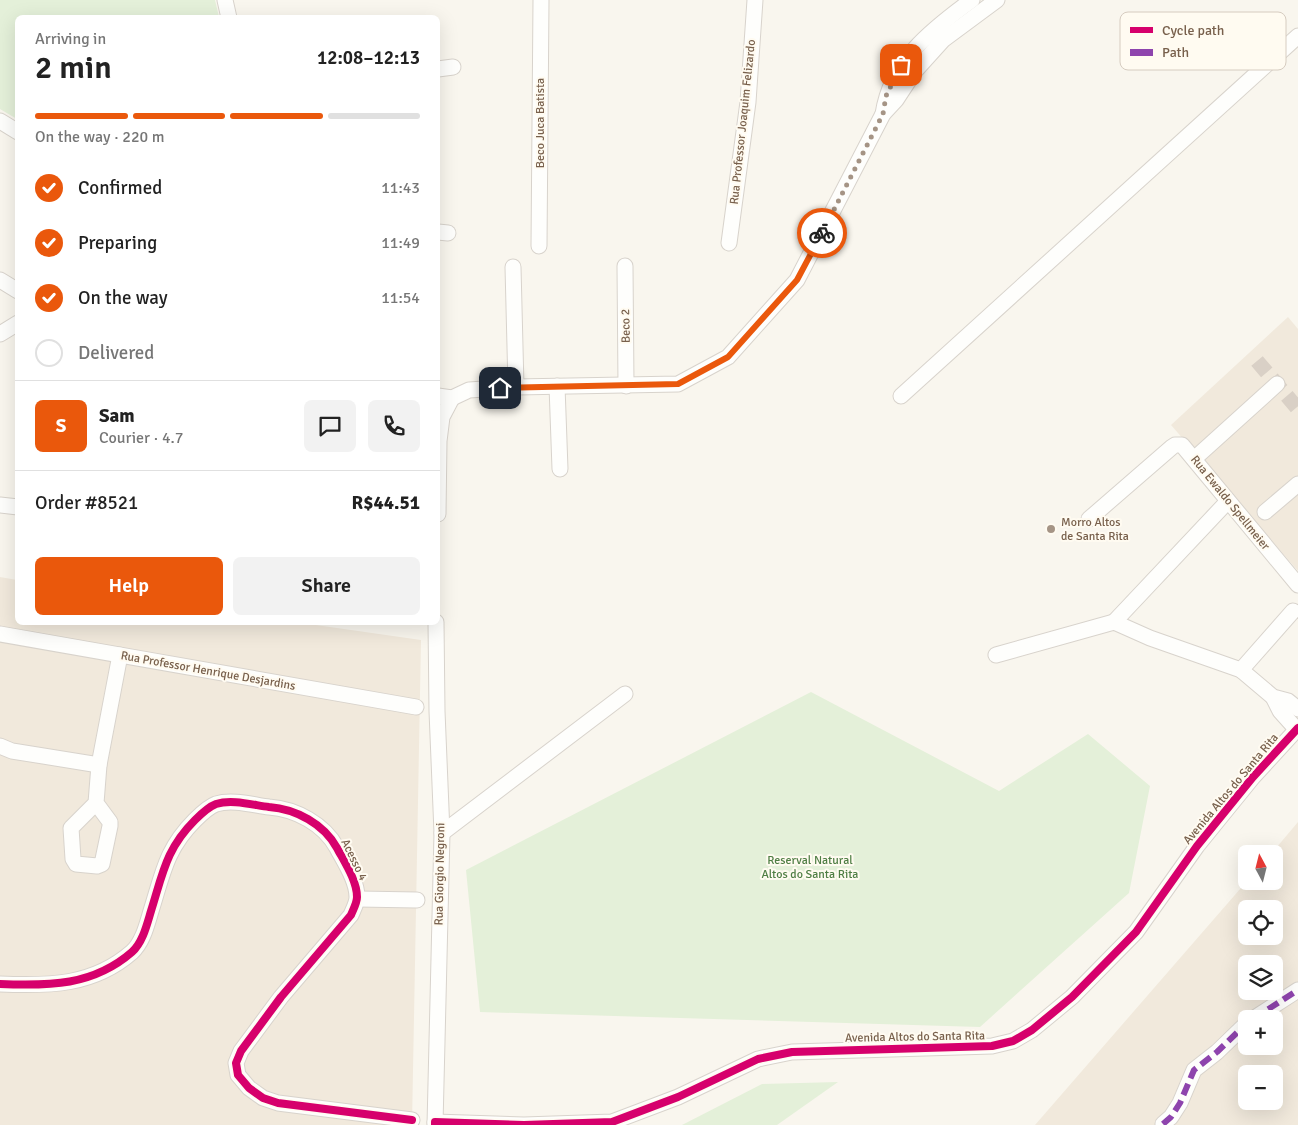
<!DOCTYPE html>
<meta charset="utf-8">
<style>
:root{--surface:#fff;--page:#f2f2f2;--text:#222;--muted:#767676;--line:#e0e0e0;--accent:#ea580c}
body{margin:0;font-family:Signika,sans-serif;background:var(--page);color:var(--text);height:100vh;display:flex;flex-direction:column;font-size:19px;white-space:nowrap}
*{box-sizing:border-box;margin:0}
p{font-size:16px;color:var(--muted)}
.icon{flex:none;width:28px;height:28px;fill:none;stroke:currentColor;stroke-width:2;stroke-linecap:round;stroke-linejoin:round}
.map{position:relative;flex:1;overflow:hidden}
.drawer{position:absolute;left:15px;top:15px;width:425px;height:610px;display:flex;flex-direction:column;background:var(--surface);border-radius:8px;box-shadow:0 5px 20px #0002}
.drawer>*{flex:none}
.needle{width:32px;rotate:353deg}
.fabs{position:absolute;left:1238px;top:845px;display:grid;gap:10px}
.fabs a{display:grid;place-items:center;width:45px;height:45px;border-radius:8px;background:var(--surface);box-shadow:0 5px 20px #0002;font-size:25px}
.pin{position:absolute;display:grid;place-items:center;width:42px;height:42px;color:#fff;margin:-21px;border-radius:10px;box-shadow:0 2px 8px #0006}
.courier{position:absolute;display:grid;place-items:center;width:50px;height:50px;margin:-25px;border:4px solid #ea580c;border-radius:50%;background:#fff;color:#222;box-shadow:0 1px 6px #0007}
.head em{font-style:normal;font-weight:600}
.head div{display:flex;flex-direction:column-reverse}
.head{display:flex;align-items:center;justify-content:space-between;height:85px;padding:0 20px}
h1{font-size:32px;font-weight:600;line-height:38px}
.bar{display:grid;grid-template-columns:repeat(4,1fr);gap:8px 5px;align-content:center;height:60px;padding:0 20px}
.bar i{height:6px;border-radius:4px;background:var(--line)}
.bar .active{background:var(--accent)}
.bar p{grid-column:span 4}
.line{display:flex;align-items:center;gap:12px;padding:0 20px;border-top:1px solid var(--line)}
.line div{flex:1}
.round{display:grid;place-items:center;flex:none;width:52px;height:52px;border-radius:8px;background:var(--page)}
ol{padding:0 20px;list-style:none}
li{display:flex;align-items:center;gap:15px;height:55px}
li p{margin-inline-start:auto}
li .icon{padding:5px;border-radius:50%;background:var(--accent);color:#fff;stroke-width:4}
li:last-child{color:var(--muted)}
li i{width:28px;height:28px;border:2px solid var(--line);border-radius:50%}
.primary-button{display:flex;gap:10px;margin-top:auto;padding:10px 20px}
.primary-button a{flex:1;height:58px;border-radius:8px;background:var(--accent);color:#fff;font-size:20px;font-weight:600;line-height:58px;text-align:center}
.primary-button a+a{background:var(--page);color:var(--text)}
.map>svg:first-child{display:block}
</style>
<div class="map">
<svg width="1298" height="1125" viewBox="0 0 1298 1125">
<rect width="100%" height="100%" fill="#f9f6ee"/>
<!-- residential -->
<g fill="#f1e9dc" fill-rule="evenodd">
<polygon points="1288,317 1298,329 1298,571 1171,425"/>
<polygon points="0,577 17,580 18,622 302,623 421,640 412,1125 0,1125"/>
<path d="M1298 822V1125H1035L1247 881H1274V854H1271ZM1246 909H1274V936H1246ZM1246 964H1274V991H1246ZM1246 1019H1274V1046H1246ZM1246 1074H1274V1101H1246Z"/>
</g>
<!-- green -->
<g fill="#e4f0d9">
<polygon points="0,0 215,0 219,17 18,18 17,119 0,109"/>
<polygon points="811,692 999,791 1088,734 1150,786 1129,893 980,1027 480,1012 466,870"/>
<polygon points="838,1082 777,1125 682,1125 762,1084"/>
</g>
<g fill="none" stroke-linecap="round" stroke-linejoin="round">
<!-- minor-tunnel -->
<polyline stroke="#d9d0c6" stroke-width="15" stroke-dasharray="15 8" stroke-linecap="butt" points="1257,361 1298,409"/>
<defs>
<g id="minor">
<polyline points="225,0 229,18"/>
<polyline points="438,69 453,67"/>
<path d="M883 114C891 61 931 30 972 0"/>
<polyline points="0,121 18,132"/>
<polyline points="438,232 448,233"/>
<polyline points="729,243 748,102 755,0"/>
<polyline points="539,246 541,0"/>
<polyline points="625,266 626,386"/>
<polyline points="513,267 516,387"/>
<polyline points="0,280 18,291"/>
<polyline points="0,334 18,323"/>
<polyline points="557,386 560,469"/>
<polyline points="438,396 452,398 469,390 516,387 678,384 728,357 797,280 883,114 896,100 915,71 943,40 997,0"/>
<polyline points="901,396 1298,36"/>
<polyline points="1194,459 1277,384"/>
<polyline points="0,505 18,507"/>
<polyline points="1265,512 1298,484"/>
<polyline points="438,514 439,441 442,417 452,398"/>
<polyline points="1089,519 1172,447 1175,445 1182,445 1298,585"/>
<polyline points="1114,622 1228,501"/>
<polyline points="0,634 416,707"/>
<polyline points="996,655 1114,622 1150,638 1241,670 1273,697 1288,701 1298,709"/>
<polyline points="1241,670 1293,611"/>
<polyline points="1273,697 1280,711 1297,730"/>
<polyline points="0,746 12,751 99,765"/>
<polyline points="96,803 71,828 73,859 76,864 97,866 102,864 110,826 110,822 96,803 99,765 120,655"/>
<polyline points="442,833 625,694"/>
<polyline points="358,899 417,900"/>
<path d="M0 984C49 986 93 986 132 952 143 942 147 924 151 911 163 873 166 849 195 820 201 814 208 807 216 804 232 799 253 805 269 807 296 809 324 824 337 848 345 863 357 881 357 897 357 903 353 910 351 915L281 997 241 1051 236 1063 238 1075 249 1088 263 1098 278 1103 412 1120"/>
<polyline points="1253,1019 1298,990"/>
<polyline points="435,1122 524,1125 612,1122 678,1097 758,1059 792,1052 992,1046 1013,1041 1032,1030 1072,997 1136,932 1197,846 1253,777 1298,728"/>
<polyline points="1163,1124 1171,1117 1180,1103 1194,1070 1217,1052 1246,1024"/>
<polyline points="435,1125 442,833 437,711 436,622"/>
</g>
</defs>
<!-- minor casing -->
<use href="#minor" stroke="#d8d3cc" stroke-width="17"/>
<!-- minor -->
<use href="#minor" stroke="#fefefc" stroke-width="15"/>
<!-- quiet -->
<g stroke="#8e44ad" stroke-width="6" stroke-dasharray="12 6" stroke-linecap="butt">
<polyline points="1253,1019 1298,990"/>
<polyline points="1163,1124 1171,1117 1180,1103 1194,1070 1217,1052 1246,1024"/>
</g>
<defs>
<g id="cycleway">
<path d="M0 984C49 986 93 986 132 952 143 942 147 924 151 911 163 873 166 849 195 820 201 814 208 807 216 804 232 799 253 805 269 807 296 809 324 824 337 848 345 863 357 881 357 897 357 903 353 910 351 915L281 997 241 1051 236 1063 238 1075 249 1088 263 1098 278 1103 412 1120"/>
<polyline points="435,1125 435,1122 524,1125 612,1122 678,1097 758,1059 792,1052 992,1046 1013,1041 1032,1030 1072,997 1136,932 1197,846 1253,777 1298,728"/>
</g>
</defs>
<!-- cycleway casing -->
<use href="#cycleway" stroke="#fffbf1" stroke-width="11"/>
<!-- cycleway -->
<use href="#cycleway" stroke="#d6006c" stroke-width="8"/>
</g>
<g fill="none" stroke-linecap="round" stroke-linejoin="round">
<!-- done -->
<polyline stroke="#a59485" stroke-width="5" stroke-dasharray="0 9" points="822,233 883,114 886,96 901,65"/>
<!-- route -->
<polyline stroke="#ea580c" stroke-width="6" points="500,388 678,384 728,357 797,280 822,233"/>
</g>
<!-- markers -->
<circle fill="#a59485" stroke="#fffbf1" stroke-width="2" cx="1051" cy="529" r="5"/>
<g text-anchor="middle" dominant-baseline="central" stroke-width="4" stroke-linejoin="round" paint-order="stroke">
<!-- street labels -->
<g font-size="12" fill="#78604c" stroke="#fffbf1">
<text transform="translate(743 122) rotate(-84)">Rua Professor Joaquim Felizardo</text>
<text transform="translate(540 123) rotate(-90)">Beco Juca Batista</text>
<text transform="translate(626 326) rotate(-91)">Beco 2</text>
<text transform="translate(1230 503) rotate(51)">Rua Ewaldo Spellmeier</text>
<text transform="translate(208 671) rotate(10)">Rua Professor Henrique Desjardins</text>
<text transform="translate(1231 789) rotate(-50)">Avenida Altos do Santa Rita</text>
<text transform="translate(354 860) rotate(64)">Acesso 4</text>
<text transform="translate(440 874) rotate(-89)">Rua Giorgio Negroni</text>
<text transform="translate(915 1037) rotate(-1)">Avenida Altos do Santa Rita</text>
</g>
<!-- poi labels -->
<g font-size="12" fill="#78604c" stroke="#fffbf1" text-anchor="start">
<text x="1061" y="522">Morro Altos<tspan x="1061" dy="14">de Santa Rita</tspan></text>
</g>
<!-- park labels -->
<g font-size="12" fill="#4f7e44" stroke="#fffbf1">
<text x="810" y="860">Reserval Natural<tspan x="810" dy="14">Altos do Santa Rita</tspan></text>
</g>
</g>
<!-- legend -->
<rect x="1120" y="12" width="166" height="58" rx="8" fill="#fffbf1" stroke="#d6ccc0" stroke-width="1"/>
<rect x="1130" y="27" width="23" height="6" fill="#d6006c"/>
<rect x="1130" y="49" width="23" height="7" fill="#8e44ad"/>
<g font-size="14" fill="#78604c">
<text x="1162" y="35">Cycle path</text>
<text x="1162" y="57">Path</text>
</g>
</svg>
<div class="fabs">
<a><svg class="needle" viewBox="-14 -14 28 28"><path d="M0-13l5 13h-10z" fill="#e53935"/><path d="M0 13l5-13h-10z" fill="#767676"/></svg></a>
<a><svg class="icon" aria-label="locate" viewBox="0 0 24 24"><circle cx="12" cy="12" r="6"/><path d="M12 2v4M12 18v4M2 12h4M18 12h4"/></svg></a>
<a><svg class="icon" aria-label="layers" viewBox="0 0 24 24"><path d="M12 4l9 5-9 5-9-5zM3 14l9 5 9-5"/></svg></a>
<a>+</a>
<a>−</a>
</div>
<div class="pin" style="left:901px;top:65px;background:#ea580c"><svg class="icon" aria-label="bag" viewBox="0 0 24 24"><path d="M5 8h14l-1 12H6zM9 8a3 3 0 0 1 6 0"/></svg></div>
<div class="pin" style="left:500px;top:388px;background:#1f2937"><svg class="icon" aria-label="home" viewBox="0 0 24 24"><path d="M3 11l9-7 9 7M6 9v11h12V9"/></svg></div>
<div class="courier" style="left:822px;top:233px"><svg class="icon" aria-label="bike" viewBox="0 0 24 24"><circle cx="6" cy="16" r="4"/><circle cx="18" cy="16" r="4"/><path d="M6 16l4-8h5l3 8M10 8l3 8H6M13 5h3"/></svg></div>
<section class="drawer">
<div class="head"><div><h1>2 min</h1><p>Arriving in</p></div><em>12:08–12:13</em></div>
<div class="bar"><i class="active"></i><i class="active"></i><i class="active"></i><i></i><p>On the way · 220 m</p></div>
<ol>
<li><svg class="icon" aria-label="check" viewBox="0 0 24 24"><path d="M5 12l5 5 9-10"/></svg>Confirmed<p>11:43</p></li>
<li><svg class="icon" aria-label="check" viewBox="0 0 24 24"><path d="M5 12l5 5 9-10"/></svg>Preparing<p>11:49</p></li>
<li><svg class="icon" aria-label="check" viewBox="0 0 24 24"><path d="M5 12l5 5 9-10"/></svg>On the way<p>11:54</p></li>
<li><i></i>Delivered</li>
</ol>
<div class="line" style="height:90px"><b class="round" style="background:var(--accent);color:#fff">S</b><div><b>Sam</b><p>Courier · 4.7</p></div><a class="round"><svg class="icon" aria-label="chat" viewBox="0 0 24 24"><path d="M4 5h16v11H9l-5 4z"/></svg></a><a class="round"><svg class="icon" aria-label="phone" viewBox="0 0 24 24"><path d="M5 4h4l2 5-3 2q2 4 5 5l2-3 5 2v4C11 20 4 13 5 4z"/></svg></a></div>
<div class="line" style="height:65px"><div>Order #8521</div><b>R$44.51</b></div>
<div class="primary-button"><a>Help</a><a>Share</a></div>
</section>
</div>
